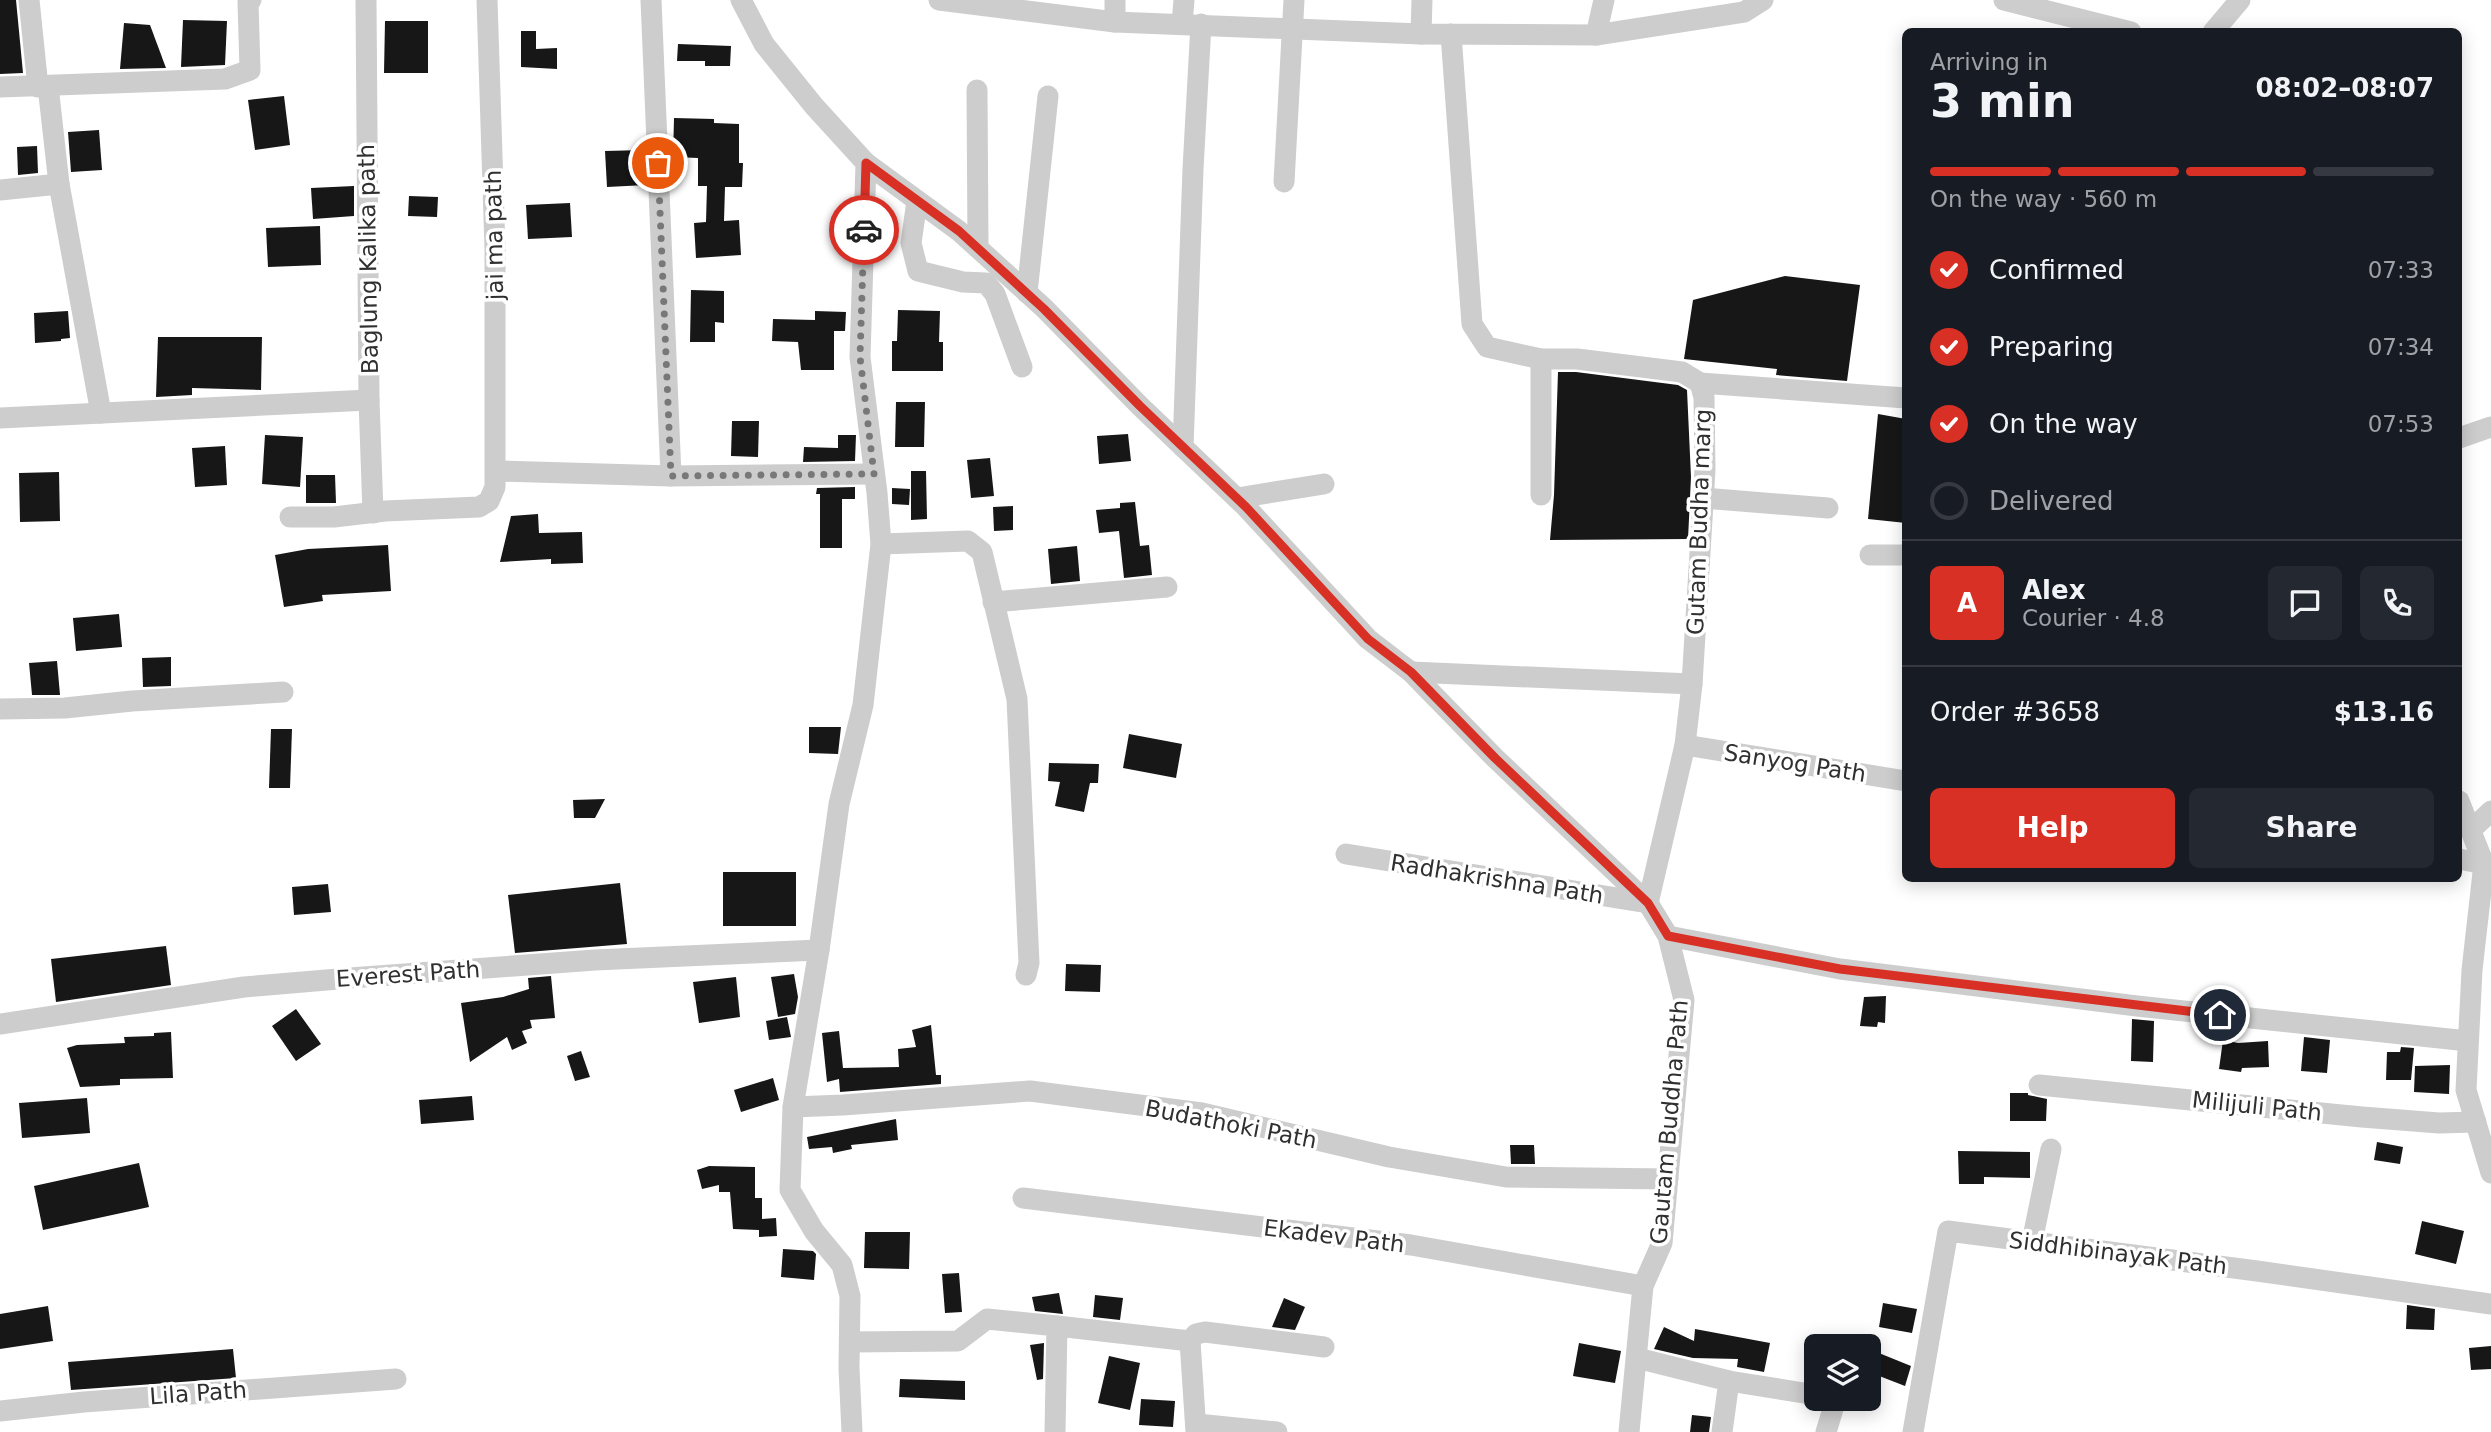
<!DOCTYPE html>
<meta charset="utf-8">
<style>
:root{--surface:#171b24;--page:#242831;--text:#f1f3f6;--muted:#9ea1a6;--line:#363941;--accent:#d93025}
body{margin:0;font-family:"DejaVu Sans",sans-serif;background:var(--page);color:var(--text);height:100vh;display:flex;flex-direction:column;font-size:26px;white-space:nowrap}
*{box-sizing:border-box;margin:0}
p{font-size:23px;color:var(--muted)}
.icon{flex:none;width:38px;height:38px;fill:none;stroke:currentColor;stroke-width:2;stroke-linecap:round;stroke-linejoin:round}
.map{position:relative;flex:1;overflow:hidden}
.panel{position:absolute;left:1902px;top:28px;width:560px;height:854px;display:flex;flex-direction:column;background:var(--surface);border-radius:10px;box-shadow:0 4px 18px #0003}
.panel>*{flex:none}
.tools{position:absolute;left:1804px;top:1334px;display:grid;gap:14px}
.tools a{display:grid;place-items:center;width:77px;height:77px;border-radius:10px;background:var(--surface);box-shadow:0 4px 18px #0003;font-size:35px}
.pin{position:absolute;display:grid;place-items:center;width:60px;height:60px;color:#fff;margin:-30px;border:4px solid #fff;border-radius:50%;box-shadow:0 2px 7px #0007}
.courier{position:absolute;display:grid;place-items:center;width:70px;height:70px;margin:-35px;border:5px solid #d93025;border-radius:50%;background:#fff;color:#222;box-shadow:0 2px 9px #0007}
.headline em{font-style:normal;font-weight:700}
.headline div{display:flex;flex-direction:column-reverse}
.headline{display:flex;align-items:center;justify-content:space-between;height:119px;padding:0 28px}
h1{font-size:46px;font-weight:700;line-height:52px}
.bar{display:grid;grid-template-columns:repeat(4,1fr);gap:10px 7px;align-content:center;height:84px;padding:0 28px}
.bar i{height:9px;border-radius:5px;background:var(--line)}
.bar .on{background:var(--accent)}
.bar p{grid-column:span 4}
.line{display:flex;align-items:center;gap:18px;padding:0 28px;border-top:2px solid var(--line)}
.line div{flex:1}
.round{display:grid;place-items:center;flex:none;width:74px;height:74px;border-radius:10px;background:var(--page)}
ol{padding:0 28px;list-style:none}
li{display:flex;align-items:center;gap:21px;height:77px}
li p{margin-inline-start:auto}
li .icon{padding:7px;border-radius:50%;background:var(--accent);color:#fff;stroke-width:4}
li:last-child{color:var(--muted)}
li i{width:38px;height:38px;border:4px solid var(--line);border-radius:50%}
.cta{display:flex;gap:14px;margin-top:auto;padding:14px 28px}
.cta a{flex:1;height:80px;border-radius:10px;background:var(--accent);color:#fff;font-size:28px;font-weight:700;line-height:80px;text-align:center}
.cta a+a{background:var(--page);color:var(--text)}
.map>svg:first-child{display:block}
</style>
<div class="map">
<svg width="2491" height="1432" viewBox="0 0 2491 1432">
<rect width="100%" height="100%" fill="#fff"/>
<!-- building -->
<g fill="#171717">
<polygon points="0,0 16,0 23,73 0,74"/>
<polygon points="183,20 227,21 225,65 181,67"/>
<polygon points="385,21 428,21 428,73 384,73"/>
<polygon points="124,23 150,25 166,68 120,69"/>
<polygon points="521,31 536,31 536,49 557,48 557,69 521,67"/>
<polygon points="678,44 731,46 730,66 705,66 705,61 677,61"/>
<polygon points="284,96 290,145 255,150 248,100"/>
<polygon points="674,118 714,119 714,123 739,124 739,163 743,163 742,187 725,187 724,221 739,220 741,255 696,258 694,223 706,222 707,186 698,186 698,158 673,157"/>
<polygon points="99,130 102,170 71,172 68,132"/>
<polygon points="37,146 38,173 18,175 17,147"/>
<polygon points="644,150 646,185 607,187 605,151"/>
<polygon points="354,186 354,216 313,219 311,188"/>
<polygon points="409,196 438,197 437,217 408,216"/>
<polygon points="570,203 572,237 528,239 526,205"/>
<polygon points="320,226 321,265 268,267 266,228"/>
<polygon points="1785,276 1860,285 1847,381 1776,375 1777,369 1684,359 1693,300"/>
<polygon points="691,290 724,291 724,323 715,322 715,342 690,342"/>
<polygon points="898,310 940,311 939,342 943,342 943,371 892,371 892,341 897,341"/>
<polygon points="68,311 70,338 61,339 61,341 35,343 34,313"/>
<polygon points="815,311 846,312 845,331 834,331 834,370 801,370 798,342 772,341 773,319 815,320"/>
<polygon points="158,337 262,337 261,390 192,388 192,395 156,397"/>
<polygon points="1558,372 1576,372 1678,385 1687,390 1691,477 1688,539 1550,540 1554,495"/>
<polygon points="896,402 925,402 924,447 895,447"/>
<polygon points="1878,414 1906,419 1906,523 1868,519"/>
<polygon points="732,421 759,421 758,457 731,456"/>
<polygon points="1128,434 1131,461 1099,464 1097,436"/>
<polygon points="265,435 303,437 300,487 262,484"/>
<polygon points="838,435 856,435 855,461 803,462 804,447 838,448"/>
<polygon points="225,446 227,485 195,487 192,448"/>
<polygon points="990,458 994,496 971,498 967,460"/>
<polygon points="911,471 926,471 927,519 911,520"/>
<polygon points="59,472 60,521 20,522 19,473"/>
<polygon points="306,475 335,475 336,503 306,503"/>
<polygon points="855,487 855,499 842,499 842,548 820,548 820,494 816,494 817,488"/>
<polygon points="892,488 910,489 909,505 892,504"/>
<polygon points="1135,502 1140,546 1149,545 1152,575 1124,578 1119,531 1099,533 1096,510 1120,508 1120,503"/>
<polygon points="1013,506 1013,530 994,531 993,507"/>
<polygon points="538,514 539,533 582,532 583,563 551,564 551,559 500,562 511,516"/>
<polygon points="388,545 391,591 322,595 323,601 284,607 275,555 308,549"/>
<polygon points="1077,546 1080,581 1051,584 1048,549"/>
<polygon points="119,614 122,647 76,651 73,618"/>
<polygon points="171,657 171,686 143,687 142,658"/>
<polygon points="57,661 60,695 32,695 29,663"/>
<polygon points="809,727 841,727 838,754 809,753"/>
<polygon points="271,729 292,729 290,788 269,788"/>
<polygon points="1129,734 1182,744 1176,778 1123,768"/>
<polygon points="1049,763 1099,764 1098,783 1090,783 1084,812 1055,806 1060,782 1048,781"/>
<polygon points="605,799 595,818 574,818 573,800"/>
<rect x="723" y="872" width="73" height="54"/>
<polygon points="620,883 627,944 515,953 508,895"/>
<polygon points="328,884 331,912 294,915 292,887"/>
<polygon points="166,946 171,985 56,1002 51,959"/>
<polygon points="1066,964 1101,965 1100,992 1065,991"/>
<polygon points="794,974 798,997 795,1014 778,1017 771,977"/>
<polygon points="551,976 555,1018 530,1020 532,1028 522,1031 527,1043 512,1050 507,1037 470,1062 461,1003 503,997 529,989 528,978"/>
<polygon points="736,977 740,1017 699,1023 693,982"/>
<polygon points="1886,996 1885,1023 1878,1022 1877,1027 1860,1026 1864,997"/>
<polygon points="296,1009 321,1044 296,1061 272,1026"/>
<polygon points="787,1017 791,1037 769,1040 766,1021"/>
<polygon points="2132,1019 2154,1021 2153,1062 2131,1061"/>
<polygon points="931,1025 936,1075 941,1075 941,1084 840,1092 839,1079 827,1082 822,1033 839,1031 843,1068 899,1067 898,1049 916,1047 912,1030"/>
<polygon points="171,1032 173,1078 120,1079 120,1085 80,1087 67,1048 77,1045 125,1043 124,1037 154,1036 154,1033"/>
<polygon points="2304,1037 2330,1040 2327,1073 2301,1071"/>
<polygon points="2223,1040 2238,1043 2268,1041 2269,1067 2242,1068 2241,1072 2219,1069"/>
<polygon points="2401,1047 2414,1048 2411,1080 2386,1080 2387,1052 2400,1052"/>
<polygon points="581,1051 590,1077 575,1081 567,1056"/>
<polygon points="2450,1065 2449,1094 2414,1092 2415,1066"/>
<polygon points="773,1078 779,1100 741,1112 734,1090"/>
<polygon points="2010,1093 2028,1093 2028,1095 2047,1099 2046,1121 2010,1121"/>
<polygon points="472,1096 474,1120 421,1124 419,1100"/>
<polygon points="87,1098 90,1133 22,1138 19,1103"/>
<polygon points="896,1119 898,1140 851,1145 852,1149 833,1153 832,1147 809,1149 807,1137"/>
<polygon points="2377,1142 2403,1147 2400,1164 2374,1160"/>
<polygon points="1510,1145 1534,1145 1535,1164 1511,1164"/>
<polygon points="1958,1151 2030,1152 2030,1178 1984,1177 1984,1184 1959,1184"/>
<polygon points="139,1163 149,1207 43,1230 34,1186"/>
<polygon points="709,1166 755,1167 755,1198 762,1198 762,1219 776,1218 777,1236 759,1237 759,1230 733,1229 730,1192 719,1192 719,1185 702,1189 697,1170"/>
<polygon points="2422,1221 2464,1231 2456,1264 2415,1254"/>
<polygon points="865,1232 910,1232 909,1269 864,1268"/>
<polygon points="783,1249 813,1251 816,1254 814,1280 781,1277"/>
<polygon points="959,1273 962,1312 945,1313 942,1274"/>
<polygon points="1059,1293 1063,1314 1035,1311 1032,1297"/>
<polygon points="1095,1295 1123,1298 1120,1320 1093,1317"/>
<polygon points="1284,1298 1305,1307 1295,1330 1272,1327"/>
<polygon points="1883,1303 1917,1309 1912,1333 1879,1327"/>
<polygon points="2407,1305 2435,1309 2434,1330 2406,1329"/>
<polygon points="48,1306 53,1341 0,1349 0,1314"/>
<polygon points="1664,1327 1694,1341 1695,1329 1770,1343 1764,1372 1737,1367 1738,1359 1693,1358 1654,1349"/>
<polygon points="1044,1343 1043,1379 1037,1380 1030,1345"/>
<polygon points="1579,1343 1621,1351 1615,1383 1573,1376"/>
<polygon points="2491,1346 2491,1369 2471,1370 2469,1348"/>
<polygon points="233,1349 236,1378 71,1390 68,1362"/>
<polygon points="1869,1349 1911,1366 1905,1386 1869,1372"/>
<polygon points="1109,1356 1140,1363 1130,1410 1098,1403"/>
<polygon points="900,1379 965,1381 965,1400 899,1397"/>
<polygon points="1141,1399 1175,1401 1173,1427 1139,1425"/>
<polygon points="1692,1415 1711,1417 1709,1432 1690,1432"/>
</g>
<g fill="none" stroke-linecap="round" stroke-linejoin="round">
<!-- street -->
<g stroke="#cdcdcd" stroke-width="21">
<polyline points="29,0 38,87"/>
<polyline points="651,0 671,476"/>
<polyline points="741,0 764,44 814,106 866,163 860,357 877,493 881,544 863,705 839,804 819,950 793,1107 790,1190 814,1231 842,1265 850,1296 849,1368 852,1432"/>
<polyline points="939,0 1115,22 1421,34 1596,35 1744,12 1763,0"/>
<polyline points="1115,0 1115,22"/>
<polyline points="2004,0 2131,32"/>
<polyline points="1182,24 1184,0"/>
<polyline points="2213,32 2240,0"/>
<polyline points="1421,34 1422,0"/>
<polyline points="1451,34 1472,324 1487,347 1541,359 1577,359 1682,372 1700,383 1704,397 1705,470 1692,684 1685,745 1648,903 1668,936 1684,1000 1662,1243 1643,1286 1629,1432"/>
<polyline points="1596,35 1604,0"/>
<polyline points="0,87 225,79 250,70 248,2 251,0"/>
<polyline points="977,90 978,246"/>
<polyline points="866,163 959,231 1044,308 1140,406 1246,507 1368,639 1411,672 1495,758 1648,903"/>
<polyline points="1284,182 1294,0"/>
<polyline points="59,184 101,413"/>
<polyline points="0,190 59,184 48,86"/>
<polyline points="917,201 911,243 918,271 963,282 986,283 995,294 1022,367"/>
<polyline points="1027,293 1048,96"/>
<polyline points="1700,383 1906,398"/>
<polyline points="369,400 373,513"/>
<polyline points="0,418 369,400 366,0"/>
<polyline points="2459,438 2491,427"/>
<polyline points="1183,447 1193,169 1201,24"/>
<polyline points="497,471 671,476 874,474"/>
<polyline points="1541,495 1541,359"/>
<polyline points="1237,498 1324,484"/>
<polyline points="1703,498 1828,508"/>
<polyline points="290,517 334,517 385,511 479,507 489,501 495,487 495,249 487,0"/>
<polyline points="881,544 968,541 982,552 1017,699 1029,963 1026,975"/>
<polyline points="1870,555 1906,555"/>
<polyline points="993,602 1167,587"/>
<polyline points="1411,672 1692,684"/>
<polyline points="0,709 65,708 132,701 283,692"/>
<polyline points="1685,745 1906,781"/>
<polyline points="2459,801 2484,864 2491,872"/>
<polyline points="2472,829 2491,811"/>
<polyline points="1346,854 1648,903"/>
<polyline points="2459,859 2484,864 2472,970 2466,1090 2491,1173"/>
<polyline points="1668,936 1840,969 2137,1006 2468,1041"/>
<polyline points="0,1024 244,987 350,978 595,960 819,950"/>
<polyline points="2039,1085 2362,1117 2439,1123 2476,1122"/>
<polyline points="793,1107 843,1105 1030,1091 1202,1113 1389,1157 1506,1177 1668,1179"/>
<polyline points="1023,1198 1411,1245 1643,1286"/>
<polyline points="2032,1242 2051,1149"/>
<polyline points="1057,1326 1190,1341 1196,1334 1205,1332 1324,1347"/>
<polyline points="1190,1341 1196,1432"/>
<polyline points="850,1342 958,1341 987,1319 1057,1326 1055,1432"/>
<polyline points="1637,1358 1729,1381 1816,1395"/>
<polyline points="0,1411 84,1402 396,1379"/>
<polyline points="1197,1424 1277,1432"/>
<polyline points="1722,1432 1729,1381"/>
<polyline points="1826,1432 1836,1399 1834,1398"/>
<polyline points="1913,1432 1948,1231 2257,1271 2491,1304"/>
</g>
</g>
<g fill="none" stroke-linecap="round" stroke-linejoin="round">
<!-- done -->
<polyline stroke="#787878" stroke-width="7" stroke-dasharray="0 12.6" points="658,163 671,476 874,474 860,357 864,230"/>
<!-- route -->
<polyline stroke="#d93025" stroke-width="9" points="864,230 866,163 959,231 1044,309 1140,406 1246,507 1368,639 1411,672 1495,758 1648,903 1668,936 1840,969 2220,1015"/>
</g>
<g text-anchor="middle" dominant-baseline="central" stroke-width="7" stroke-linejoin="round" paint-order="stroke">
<!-- street labels -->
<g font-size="23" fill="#303030" stroke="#fff">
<text transform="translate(494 235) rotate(-91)">jai ma path</text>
<text transform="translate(368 259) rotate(-91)">Baglung Kalika path</text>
<text transform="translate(1699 522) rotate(-88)">Gutam Budha marg</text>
<text transform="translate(1795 763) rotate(9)">Sanyog Path</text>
<text transform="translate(1497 879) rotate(9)">Radhakrishna Path</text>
<text transform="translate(408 974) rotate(-4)">Everest Path</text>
<text transform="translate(2257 1106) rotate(6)">Milijuli Path</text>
<text transform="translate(1669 1122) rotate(-85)">Gautam Buddha Path</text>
<text transform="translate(1231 1124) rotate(11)">Budathoki Path</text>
<text transform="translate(1334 1236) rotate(7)">Ekadev Path</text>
<text transform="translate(2118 1253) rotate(7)">Siddhibinayak Path</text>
<text transform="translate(198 1393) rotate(-4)">Lila Path</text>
</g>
</g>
</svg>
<div class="tools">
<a><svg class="icon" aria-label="layers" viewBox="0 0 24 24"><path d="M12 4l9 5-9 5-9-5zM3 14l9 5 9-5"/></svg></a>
</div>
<div class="pin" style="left:658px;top:163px;background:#ea580c"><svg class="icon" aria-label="bag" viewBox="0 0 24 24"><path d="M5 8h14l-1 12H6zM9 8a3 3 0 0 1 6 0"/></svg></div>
<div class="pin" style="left:2220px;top:1015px;background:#1f2937"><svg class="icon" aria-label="home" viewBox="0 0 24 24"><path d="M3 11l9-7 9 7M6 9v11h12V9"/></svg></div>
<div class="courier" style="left:864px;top:230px"><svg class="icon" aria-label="car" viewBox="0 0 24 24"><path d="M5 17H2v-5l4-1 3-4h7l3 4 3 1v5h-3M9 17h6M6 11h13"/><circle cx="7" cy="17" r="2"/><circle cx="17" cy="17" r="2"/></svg></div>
<section class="panel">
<div class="headline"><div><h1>3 min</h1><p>Arriving in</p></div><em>08:02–08:07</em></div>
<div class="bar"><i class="on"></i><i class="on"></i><i class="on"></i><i></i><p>On the way · 560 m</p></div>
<ol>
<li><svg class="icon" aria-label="check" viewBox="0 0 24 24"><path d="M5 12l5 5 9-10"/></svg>Confirmed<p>07:33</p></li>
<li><svg class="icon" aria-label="check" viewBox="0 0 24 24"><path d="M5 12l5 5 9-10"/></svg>Preparing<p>07:34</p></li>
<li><svg class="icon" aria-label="check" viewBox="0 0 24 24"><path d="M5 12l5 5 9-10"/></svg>On the way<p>07:53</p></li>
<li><i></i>Delivered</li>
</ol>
<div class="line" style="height:126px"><b class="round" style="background:var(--accent);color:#fff">A</b><div><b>Alex</b><p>Courier · 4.8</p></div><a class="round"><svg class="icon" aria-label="chat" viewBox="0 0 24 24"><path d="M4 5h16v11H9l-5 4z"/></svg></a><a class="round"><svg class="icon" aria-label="phone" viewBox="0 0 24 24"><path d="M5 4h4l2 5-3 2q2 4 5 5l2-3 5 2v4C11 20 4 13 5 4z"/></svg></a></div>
<div class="line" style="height:91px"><div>Order #3658</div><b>$13.16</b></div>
<div class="cta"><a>Help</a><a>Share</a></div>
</section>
</div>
